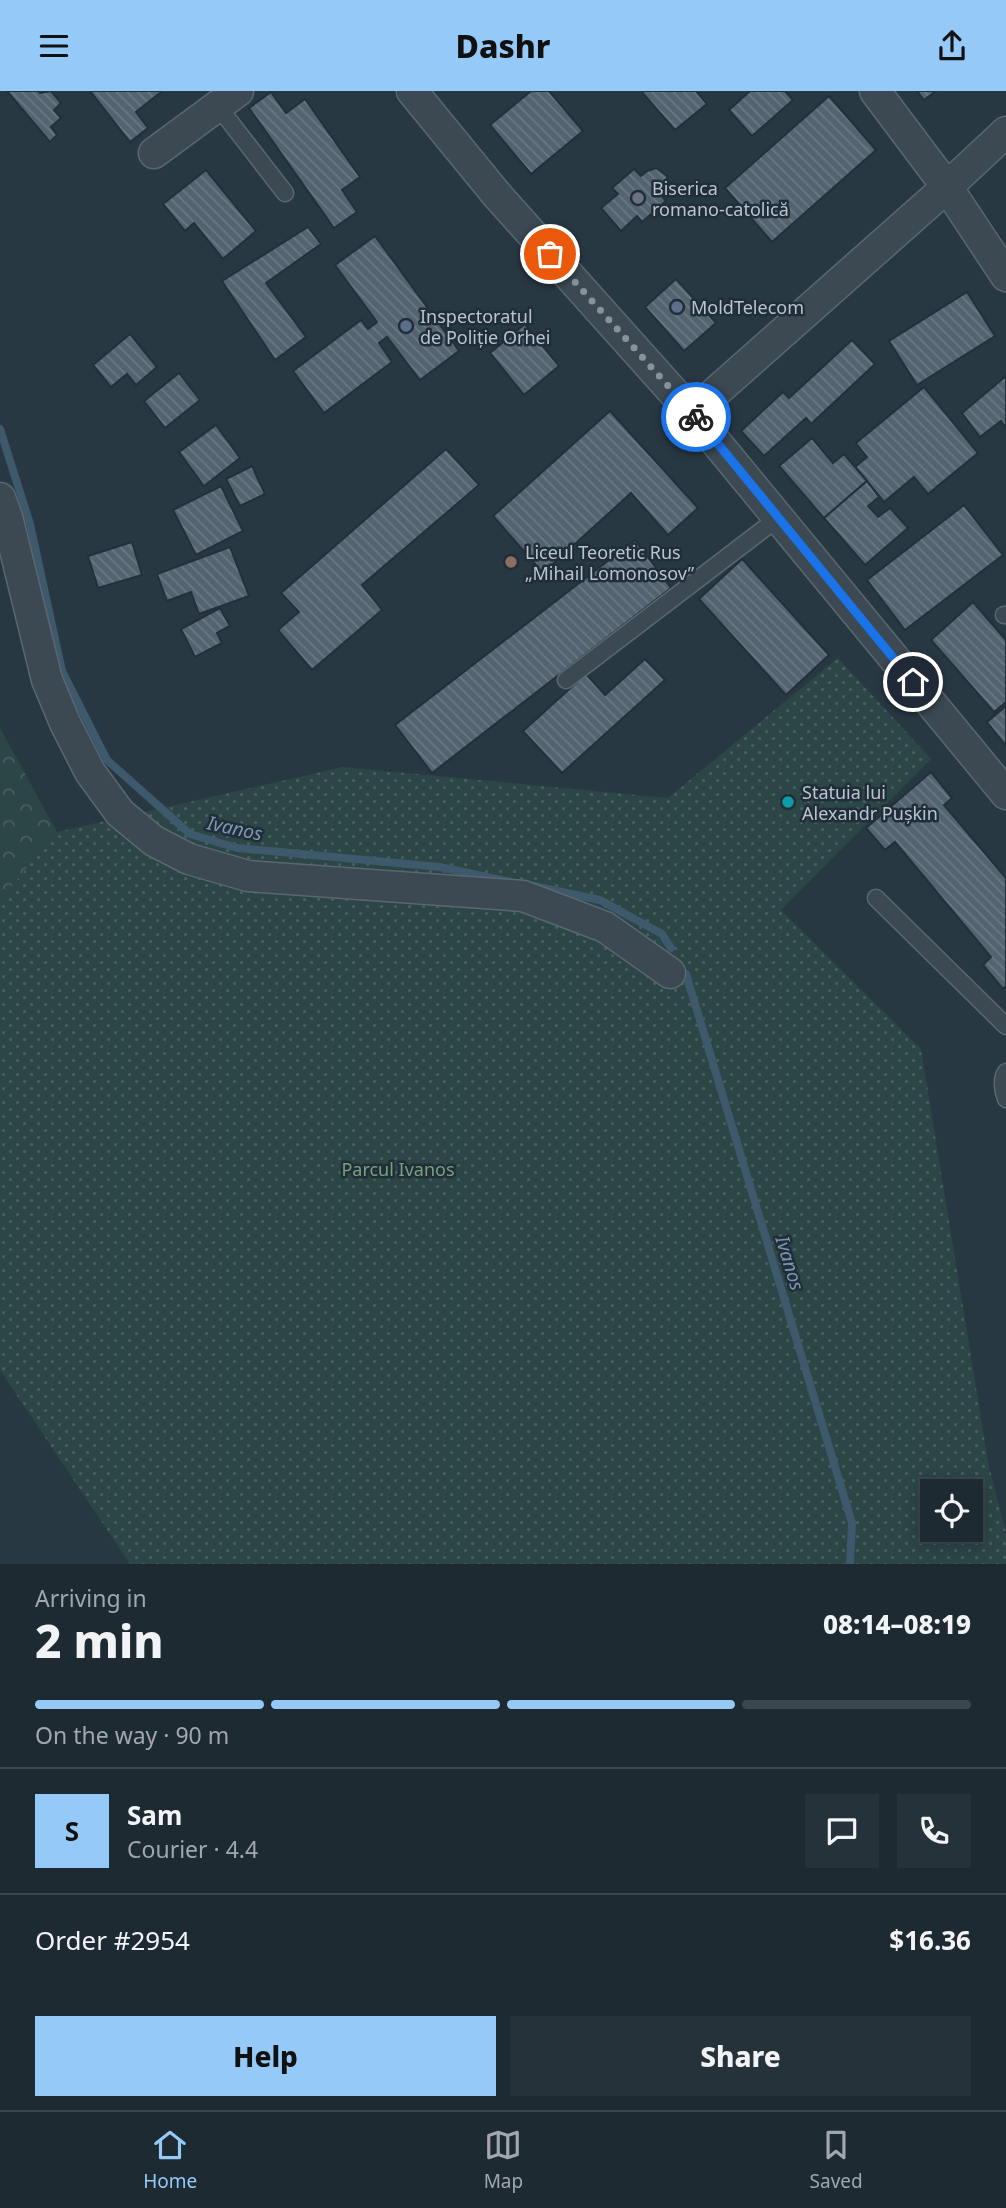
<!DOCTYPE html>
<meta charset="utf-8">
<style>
:root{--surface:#1e2a32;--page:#26323a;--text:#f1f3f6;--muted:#a1a7ac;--line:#3c464d;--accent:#94c9f8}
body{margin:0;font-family:"Noto Sans",sans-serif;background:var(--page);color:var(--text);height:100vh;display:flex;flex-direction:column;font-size:26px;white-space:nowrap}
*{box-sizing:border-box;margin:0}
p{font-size:23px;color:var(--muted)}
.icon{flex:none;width:38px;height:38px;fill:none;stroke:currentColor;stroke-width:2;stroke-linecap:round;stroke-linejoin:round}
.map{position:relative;height:1473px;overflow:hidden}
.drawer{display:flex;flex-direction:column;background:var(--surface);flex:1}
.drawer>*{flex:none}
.tools{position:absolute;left:920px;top:1388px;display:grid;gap:14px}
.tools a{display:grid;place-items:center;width:63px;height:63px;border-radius:0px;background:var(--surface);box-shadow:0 4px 18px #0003,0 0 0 2px var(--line);font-size:35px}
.pin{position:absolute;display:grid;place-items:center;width:60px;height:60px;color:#fff;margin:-30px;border:4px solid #fff;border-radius:50%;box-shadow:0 2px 7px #0007}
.courier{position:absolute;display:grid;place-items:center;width:70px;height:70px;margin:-35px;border:5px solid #1a73e8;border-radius:50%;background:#fff;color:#222;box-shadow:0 2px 9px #0007}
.summary em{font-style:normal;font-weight:800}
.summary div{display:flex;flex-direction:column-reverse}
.summary{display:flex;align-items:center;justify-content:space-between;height:119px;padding:0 35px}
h1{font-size:46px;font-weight:800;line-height:52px}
.bar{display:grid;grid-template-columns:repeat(4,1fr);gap:10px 7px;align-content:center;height:84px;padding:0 35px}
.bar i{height:9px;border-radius:5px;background:var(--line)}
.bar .current{background:var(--accent)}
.bar p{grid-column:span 4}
.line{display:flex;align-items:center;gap:18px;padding:0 35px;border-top:2px solid var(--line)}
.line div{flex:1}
.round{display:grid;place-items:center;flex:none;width:74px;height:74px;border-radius:0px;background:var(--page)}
.button{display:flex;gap:14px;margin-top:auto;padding:14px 35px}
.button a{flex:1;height:80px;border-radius:0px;background:var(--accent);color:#111;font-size:28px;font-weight:800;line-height:80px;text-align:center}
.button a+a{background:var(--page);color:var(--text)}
header{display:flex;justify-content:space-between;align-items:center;height:91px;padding:0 35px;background:var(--accent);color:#111;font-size:32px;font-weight:800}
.dock{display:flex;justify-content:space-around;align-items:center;height:98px;border-top:2px solid var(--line);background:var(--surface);font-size:19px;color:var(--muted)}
.dock a{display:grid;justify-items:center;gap:4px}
.dock .current{color:var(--accent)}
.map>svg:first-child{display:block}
</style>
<header><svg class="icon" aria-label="menu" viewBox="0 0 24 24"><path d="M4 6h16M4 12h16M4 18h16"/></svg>Dashr<svg class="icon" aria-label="share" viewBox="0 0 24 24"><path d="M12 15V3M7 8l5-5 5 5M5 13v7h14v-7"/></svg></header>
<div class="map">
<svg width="1006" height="1473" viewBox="0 0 1006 1473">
<defs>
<pattern id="forest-crowns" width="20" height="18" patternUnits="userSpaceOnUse" patternTransform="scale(1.75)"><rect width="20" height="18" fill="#2b4645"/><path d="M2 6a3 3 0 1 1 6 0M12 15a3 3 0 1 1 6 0" fill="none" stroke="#485f5f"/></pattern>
<pattern id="park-dots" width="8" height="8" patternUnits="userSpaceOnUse" patternTransform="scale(1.75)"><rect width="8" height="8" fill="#2b4645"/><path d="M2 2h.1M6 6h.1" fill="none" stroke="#485f5f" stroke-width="1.8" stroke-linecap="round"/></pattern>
<pattern id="building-back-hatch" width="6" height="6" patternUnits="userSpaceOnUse" patternTransform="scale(1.75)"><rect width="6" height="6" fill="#536370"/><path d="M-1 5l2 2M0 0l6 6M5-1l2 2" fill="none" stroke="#6a7883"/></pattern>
</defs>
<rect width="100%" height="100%" fill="#283843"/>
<!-- forest -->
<polygon fill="url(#forest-crowns)" points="0,637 57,741 0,809"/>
<!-- park -->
<path fill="url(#park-dots)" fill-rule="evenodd" d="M838 567 931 668 781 819 921 958 988 1371 1006 1443V1473H130L0 1279V809L57 741 343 676 668 707ZM933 1400H971V1438H933Z"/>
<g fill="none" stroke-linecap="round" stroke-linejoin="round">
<!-- stream -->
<g stroke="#3e586c" stroke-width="8">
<polyline points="0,338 30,433 62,580 107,669 190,743 237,757 440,776 511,791"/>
<polyline points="534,795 600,809 662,843 671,857"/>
<polyline points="686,883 852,1432 850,1473"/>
</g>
</g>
<!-- building -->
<g fill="url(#building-back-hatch)" stroke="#23303a" stroke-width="2">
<polygon points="7,0 38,0 40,2 51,0 61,12 54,19 61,27 51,36 57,44 50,51"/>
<polygon points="90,0 160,0 161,1 136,21 148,37 130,51"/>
<polygon points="531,0 549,0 583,40 531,83 490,34"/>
<polygon points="641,0 696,0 707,13 675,39"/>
<polygon points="750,0 785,0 793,9 752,45 729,19"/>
<polygon points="917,0 936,0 924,9"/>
<polygon points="271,1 286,22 305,8 360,86 342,99 357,121 334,137 249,17"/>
<polygon points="829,5 876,59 772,151 725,97"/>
<polygon points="656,77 667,85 668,92 660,103 666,110 642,131 637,125 621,140 601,117 618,103 612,97 634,78 641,85 647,80"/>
<polygon points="206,79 256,140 223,168 194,132 185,140 163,113"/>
<polygon points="308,136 321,153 266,192 306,246 275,269 222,190"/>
<polygon points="375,145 459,260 420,289 387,246 379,252 392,271 324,322 293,280 361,229 368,238 377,231 335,174"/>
<polygon points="676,188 716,232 684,260 645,216"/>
<polygon points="967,201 995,245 917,294 889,250"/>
<polygon points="525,233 559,275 524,304 490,262"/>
<polygon points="130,243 157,276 136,294 127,283 111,296 93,274"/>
<polygon points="852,249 875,273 811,333 806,327 764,365 741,340 783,301 789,307"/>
<polygon points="179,282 200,309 165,337 144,310"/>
<polygon points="1006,285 1006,337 1001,330 980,346 962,322"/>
<polygon points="924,296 978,362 928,403 914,386 884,411 855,376 867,366 856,352"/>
<polygon points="610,320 698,417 668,444 631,402 543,482 493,425"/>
<polygon points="216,334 240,367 204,395 179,361"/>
<polygon points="812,347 833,372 844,363 867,390 824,427 779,375"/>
<polygon points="446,358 479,394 362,494 382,519 312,579 278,539 299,521 281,502"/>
<polygon points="252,375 265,403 240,415 226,388"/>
<polygon points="867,390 879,406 868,415 878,426 890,417 908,437 865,474 824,427"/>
<polygon points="221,395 243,440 196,464 173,419"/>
<polygon points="964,414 1003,464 905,539 867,489"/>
<polygon points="635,449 671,497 432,682 395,634"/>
<polygon points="132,451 142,484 98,497 88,465"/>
<polygon points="230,456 249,505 199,523 191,501 167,510 157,483"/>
<polygon points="742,468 829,564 786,604 699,508"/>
<polygon points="973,511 1006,549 1006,611 994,621 931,549"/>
<polygon points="220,517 230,535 217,542 222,552 195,566 181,538"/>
<polygon points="645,568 665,589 562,682 523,640 586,583 605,604"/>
<polygon points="1006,615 1006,655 987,631"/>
<polygon points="931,681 952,707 944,714 1006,787 1006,895 1003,898 983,874 991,866 895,751 885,759 866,737"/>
</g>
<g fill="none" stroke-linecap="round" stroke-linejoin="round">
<defs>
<g id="lane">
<polyline points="217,14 285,102"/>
<polyline points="1004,524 1006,524"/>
<polyline points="566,589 778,427"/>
<polyline points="876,807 1006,935"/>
<path d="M1006 981C1001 988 1003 1000 1006 1008"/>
</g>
<g id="street">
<polyline points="412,0 497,104 692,322 1006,703"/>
<polyline points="875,0 947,96 1006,185"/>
<polyline points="154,62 238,0"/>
<polyline points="692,322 947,96 1006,41"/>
<polyline points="0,407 7,426 47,589 65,632 90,681 120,722 154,750 189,768 248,785 523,805 605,836 670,882"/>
</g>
</defs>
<!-- lane casing -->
<use href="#lane" stroke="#5a6770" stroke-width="19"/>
<!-- street casing -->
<use href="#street" stroke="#5a6770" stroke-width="33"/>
<!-- lane -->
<use href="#lane" stroke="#3c4953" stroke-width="16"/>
<!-- street -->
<use href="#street" stroke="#3c4953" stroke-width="30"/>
</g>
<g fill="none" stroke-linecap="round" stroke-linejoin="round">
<!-- done -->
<polyline stroke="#86939d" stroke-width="7" stroke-dasharray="0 12.6" points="550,163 696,326"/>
<!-- route -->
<polyline stroke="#1a73e8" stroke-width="9" points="696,326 913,591"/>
</g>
<!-- markers -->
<circle fill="#6b7280" stroke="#212e39" stroke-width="2.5" cx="638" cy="107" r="7"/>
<g fill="#5c6f8a" stroke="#212e39" stroke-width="2.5">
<circle cx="677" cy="216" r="7"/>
<circle cx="406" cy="235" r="7"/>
</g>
<circle fill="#8d6e63" stroke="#212e39" stroke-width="2.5" cx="511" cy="471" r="7"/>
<circle fill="#0f9aa8" stroke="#212e39" stroke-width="2.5" cx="788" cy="711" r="7"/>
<g text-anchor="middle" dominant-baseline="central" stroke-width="5" stroke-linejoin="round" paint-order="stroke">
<!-- poi labels -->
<g font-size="18" fill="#b9c4cd" stroke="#212e39" text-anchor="start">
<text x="652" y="97">Biserica<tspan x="652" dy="21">romano-catolică</tspan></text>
<text x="691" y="216">MoldTelecom</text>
<text x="420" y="225">Inspectoratul<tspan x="420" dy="21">de Poliție Orhei</tspan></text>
<text x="525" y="461">Liceul Teoretic Rus<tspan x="525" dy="21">„Mihail Lomonosov”</tspan></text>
<text x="802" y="701">Statuia lui<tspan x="802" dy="21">Alexandr Pușkin</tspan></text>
</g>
<!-- park labels -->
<g font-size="18" fill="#78a27b" stroke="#212e39">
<text x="398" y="1078">Parcul Ivanos</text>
</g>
<!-- water labels -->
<g font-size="19" font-style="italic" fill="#7a98af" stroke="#212e39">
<text transform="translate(235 737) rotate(12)">Ivanos</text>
<text transform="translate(790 1172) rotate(73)">Ivanos</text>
</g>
</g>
</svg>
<div class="tools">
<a><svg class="icon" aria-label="locate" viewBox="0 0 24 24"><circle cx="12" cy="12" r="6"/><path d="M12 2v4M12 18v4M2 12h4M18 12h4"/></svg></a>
</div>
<div class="pin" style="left:550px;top:163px;background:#ea580c"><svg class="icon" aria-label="bag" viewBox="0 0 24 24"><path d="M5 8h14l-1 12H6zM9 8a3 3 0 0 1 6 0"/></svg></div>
<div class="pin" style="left:913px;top:591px;background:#1f2937"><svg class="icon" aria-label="home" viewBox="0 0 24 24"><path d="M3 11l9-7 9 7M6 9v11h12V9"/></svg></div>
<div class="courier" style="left:696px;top:326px"><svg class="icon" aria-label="bike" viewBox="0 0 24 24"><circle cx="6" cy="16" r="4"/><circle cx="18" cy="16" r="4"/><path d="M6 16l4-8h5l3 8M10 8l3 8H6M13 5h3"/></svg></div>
</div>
<section class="drawer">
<div class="summary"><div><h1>2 min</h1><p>Arriving in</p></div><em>08:14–08:19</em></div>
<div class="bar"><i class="current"></i><i class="current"></i><i class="current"></i><i></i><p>On the way · 90 m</p></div>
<div class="line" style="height:126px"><b class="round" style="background:var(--accent);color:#111">S</b><div><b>Sam</b><p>Courier · 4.4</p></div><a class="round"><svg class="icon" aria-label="chat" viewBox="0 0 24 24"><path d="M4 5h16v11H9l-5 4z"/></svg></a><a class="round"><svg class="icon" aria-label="phone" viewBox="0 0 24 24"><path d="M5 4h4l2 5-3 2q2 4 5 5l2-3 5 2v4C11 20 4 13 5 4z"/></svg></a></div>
<div class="line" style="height:91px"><div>Order #2954</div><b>$16.36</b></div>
<div class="button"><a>Help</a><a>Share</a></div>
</section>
<nav class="dock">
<a class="current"><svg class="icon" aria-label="home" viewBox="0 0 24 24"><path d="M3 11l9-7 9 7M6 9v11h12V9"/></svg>Home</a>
<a><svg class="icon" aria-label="map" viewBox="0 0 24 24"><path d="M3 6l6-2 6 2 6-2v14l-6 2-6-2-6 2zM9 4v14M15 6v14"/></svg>Map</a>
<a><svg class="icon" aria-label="saved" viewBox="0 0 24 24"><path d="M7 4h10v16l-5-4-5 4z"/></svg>Saved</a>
</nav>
